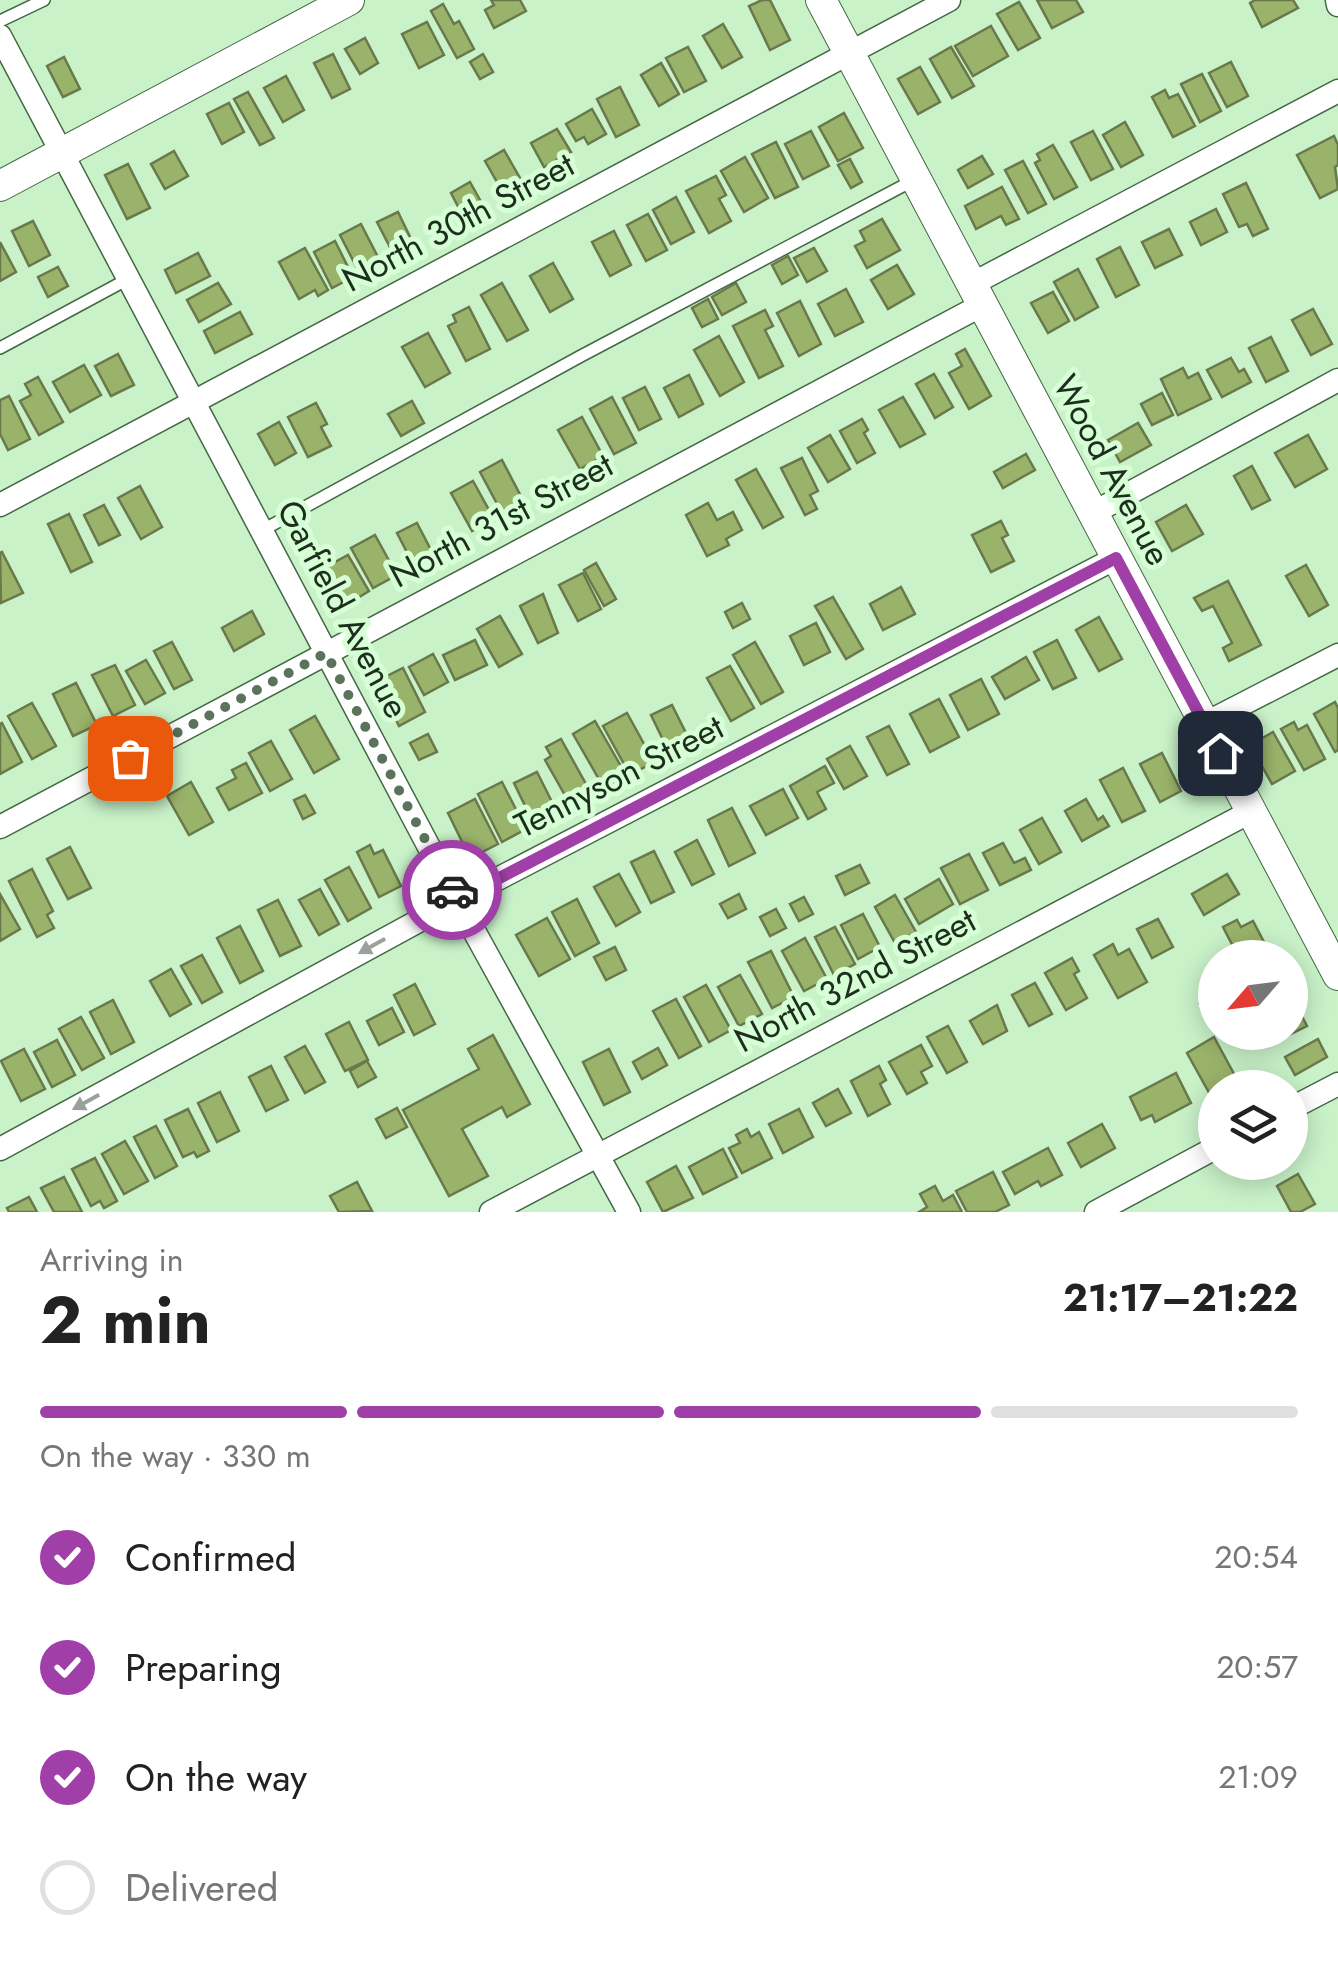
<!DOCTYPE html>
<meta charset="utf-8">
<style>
:root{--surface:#fff;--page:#f6f6f6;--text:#222;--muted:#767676;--line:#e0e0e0;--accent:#9f3fa7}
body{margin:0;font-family:Jost,sans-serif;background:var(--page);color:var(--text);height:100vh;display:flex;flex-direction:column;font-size:38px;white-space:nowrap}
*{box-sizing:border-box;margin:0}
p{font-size:32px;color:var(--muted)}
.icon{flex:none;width:55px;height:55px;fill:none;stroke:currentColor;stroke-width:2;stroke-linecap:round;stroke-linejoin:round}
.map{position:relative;height:1212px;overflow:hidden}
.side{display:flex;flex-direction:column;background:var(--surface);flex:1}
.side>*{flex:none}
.needle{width:65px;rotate:242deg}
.tools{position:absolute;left:1198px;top:940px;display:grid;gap:20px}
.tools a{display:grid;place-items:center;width:110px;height:110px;border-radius:50%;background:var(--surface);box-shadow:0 5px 25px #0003;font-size:50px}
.pin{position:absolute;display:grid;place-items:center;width:85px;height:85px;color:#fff;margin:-42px;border-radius:20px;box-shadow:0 5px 15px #0006}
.courier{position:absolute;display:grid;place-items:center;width:100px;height:100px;margin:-50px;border:8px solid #9f3fa7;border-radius:50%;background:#fff;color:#222;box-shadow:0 2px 12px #0007}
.summary em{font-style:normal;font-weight:700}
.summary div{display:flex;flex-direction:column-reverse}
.summary{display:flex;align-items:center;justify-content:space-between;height:170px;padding:0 40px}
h1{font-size:65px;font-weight:700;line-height:75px}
.bar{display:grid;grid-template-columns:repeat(4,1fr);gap:15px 10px;align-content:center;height:120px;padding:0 40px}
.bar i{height:12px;border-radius:8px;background:var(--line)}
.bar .active{background:var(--accent)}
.bar p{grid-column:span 4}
ol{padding:0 40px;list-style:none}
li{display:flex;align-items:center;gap:30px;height:110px}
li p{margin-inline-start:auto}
li .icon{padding:10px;border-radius:50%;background:var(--accent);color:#fff;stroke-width:4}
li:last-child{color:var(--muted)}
li i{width:55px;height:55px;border:5px solid var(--line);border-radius:50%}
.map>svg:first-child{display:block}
</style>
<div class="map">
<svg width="1338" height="1212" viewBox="0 0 1338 1212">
<rect width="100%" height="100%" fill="#c9f2c9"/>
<!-- building -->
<g fill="#9ab36a" stroke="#69794c" stroke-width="2.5">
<polygon points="491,0 520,0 526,11 494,28 485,10 494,5"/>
<polygon points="762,0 770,0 790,40 770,50 749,6"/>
<polygon points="1037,0 1076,0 1083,12 1052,28"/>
<polygon points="1255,0 1293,0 1298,8 1262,27 1250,3"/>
<polygon points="1019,2 1040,38 1018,50 997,14"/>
<polygon points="443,4 454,24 459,21 474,49 457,58 431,11"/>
<polygon points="427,22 444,55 419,68 402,34"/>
<polygon points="723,24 742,57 722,68 703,36"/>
<polygon points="991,26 1008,56 973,76 955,46"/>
<polygon points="365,38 378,63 360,74 345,49"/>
<polygon points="688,47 706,81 684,92 666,58"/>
<polygon points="951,47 974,86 952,98 930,59"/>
<polygon points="333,54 350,89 332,98 314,63"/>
<polygon points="483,54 493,72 480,79 470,62"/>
<polygon points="64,57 80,89 63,97 47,66"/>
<polygon points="1231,62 1248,96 1227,107 1209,73"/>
<polygon points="661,63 679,94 659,106 641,75"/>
<polygon points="920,67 940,102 918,114 898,79"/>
<polygon points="1202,74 1221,111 1200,122 1181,84"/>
<polygon points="286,76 304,110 283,122 264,88"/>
<polygon points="620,87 639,125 616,137 597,99"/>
<polygon points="1165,90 1169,98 1178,94 1195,126 1173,137 1152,97"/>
<polygon points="248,92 274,138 260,145 234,99"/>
<polygon points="229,103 244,132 222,144 207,114"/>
<polygon points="592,109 606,134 588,144 584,137 576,141 566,124"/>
<polygon points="844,113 863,148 838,161 819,127"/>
<polygon points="1125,122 1143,155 1121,167 1103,135"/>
<polygon points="557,129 571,152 544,167 531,143"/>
<polygon points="811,131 829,166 803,179 785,144"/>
<polygon points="1093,131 1113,169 1091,180 1071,142"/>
<polygon points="1334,136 1338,145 1338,165 1335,167 1338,189 1320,198 1297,155"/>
<polygon points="776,142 798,187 775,198 752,154"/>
<polygon points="1053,145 1077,187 1054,199 1035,163 1040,160 1037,154"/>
<polygon points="504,150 524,185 505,196 485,161"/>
<polygon points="174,151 188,176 165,189 151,164"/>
<polygon points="982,156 993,174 968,188 958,170"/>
<polygon points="745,157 768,198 744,212 721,171"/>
<polygon points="850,159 862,182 851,188 838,165"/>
<polygon points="1023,161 1046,204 1028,213 1005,170"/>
<polygon points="128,164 150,208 127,219 105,175"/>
<polygon points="716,176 726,195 719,199 731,221 709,233 686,191"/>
<polygon points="470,182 484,207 464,218 451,193"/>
<polygon points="1246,183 1268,229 1253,236 1247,224 1239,227 1223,194"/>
<polygon points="1002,187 1019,219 1006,225 1001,216 976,229 965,206"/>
<polygon points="676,197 694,232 671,244 653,210"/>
<polygon points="1216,209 1227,232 1201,245 1190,222"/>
<polygon points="398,212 414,245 394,255 377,222"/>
<polygon points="648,214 667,250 646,261 627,225"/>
<polygon points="882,219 900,250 867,268 855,246 865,241 860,231"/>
<polygon points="33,221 50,255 29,266 12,231"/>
<polygon points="361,224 381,263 360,274 340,235"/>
<polygon points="1169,229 1182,255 1155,268 1142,242"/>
<polygon points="614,231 631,265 610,276 592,242"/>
<polygon points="335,241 353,277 332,288 314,252"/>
<polygon points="0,242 16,272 0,281"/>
<polygon points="1120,247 1139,285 1116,297 1097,259"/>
<polygon points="305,248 328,290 318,296 315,290 299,299 279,262"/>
<polygon points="814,248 827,271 807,282 794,258"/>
<polygon points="198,253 210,276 176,293 165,270"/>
<polygon points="788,256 798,275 782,284 772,265"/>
<polygon points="553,263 573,299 550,312 530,276"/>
<polygon points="897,265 914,294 888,309 871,280"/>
<polygon points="58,267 68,286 48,297 38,277"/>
<polygon points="1078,269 1098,307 1075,320 1054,282"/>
<polygon points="218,283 231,304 199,322 187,300"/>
<polygon points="502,283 528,330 507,341 481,295"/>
<polygon points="736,283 746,302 722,315 712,297"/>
<polygon points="846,289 863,322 835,336 818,304"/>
<polygon points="1053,292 1069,321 1048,333 1031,303"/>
<polygon points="708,299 718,319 702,327 692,308"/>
<polygon points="800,301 821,344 799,356 777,313"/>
<polygon points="469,307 490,349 466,361 448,326 456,322 453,315"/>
<polygon points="1313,309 1332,344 1311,355 1292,320"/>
<polygon points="765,310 773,326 765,330 783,366 759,378 733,326"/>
<polygon points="240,312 252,334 215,353 204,331"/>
<polygon points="428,333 450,373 425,387 402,347"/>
<polygon points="719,336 744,382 720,396 694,350"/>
<polygon points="1271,337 1288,371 1266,382 1249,348"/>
<polygon points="965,349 991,396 969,409 949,373 962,366 956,354"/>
<polygon points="118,354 134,385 111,396 95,366"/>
<polygon points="1231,358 1239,372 1244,369 1251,382 1222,397 1207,370"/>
<polygon points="84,365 101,395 70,412 53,382"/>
<polygon points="1183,368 1188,378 1198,373 1211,399 1178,415 1161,379"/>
<polygon points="934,374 953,407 935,418 916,384"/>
<polygon points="689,375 703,404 679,417 664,388"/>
<polygon points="38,377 63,422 39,435 20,401 31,395 25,384"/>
<polygon points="645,387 661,419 639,430 623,398"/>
<polygon points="1162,393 1173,415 1152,425 1141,404"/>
<polygon points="9,396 30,439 8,450 0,434 0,400"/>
<polygon points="612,397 636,443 614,454 590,409"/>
<polygon points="903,397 925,434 900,447 879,410"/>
<polygon points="412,401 424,423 401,436 388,414"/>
<polygon points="316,403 327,424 321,427 331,446 308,457 288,417"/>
<polygon points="582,417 603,456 580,469 558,430"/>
<polygon points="862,419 868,430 864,433 875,453 857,463 840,431"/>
<polygon points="279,422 296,453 275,465 258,434"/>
<polygon points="1138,423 1151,445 1120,462 1108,440"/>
<polygon points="830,435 850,469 828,482 808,448"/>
<polygon points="1308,435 1327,469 1295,487 1275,453"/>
<polygon points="1026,454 1035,470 1003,488 994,472"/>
<polygon points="802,458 818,491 810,495 817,509 805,515 781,468"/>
<polygon points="502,460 525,504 503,515 480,472"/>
<polygon points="1252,466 1270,500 1252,509 1234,476"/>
<polygon points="756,469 783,517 763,528 736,480"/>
<polygon points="473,481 494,519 472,531 451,493"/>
<polygon points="140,486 162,527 141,539 118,498"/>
<polygon points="708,503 717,520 733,512 742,530 726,539 729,545 707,556 686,515"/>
<polygon points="104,505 120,535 99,545 84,515"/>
<polygon points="1186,505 1203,534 1172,551 1156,522"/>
<polygon points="69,514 92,562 71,572 48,524"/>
<polygon points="1001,521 1008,535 1002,538 1014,561 991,572 972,535"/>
<polygon points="417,523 432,552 412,562 397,533"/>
<polygon points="375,535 397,575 373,588 351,548"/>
<polygon points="2,552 23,593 1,603 0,553"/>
<polygon points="348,555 369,591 343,607 334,592 339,589 326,567"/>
<polygon points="596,563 616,599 604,606 584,570"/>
<polygon points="1306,565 1328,605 1309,616 1286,576"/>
<polygon points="583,573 601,609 578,621 559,585"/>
<polygon points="1228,581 1261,645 1229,661 1223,648 1232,643 1213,606 1202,611 1194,598"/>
<polygon points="901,587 915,614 883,630 870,604"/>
<polygon points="543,594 558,633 538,643 520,606"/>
<polygon points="833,597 863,649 846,659 815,606"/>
<polygon points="742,603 750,619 733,628 725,612"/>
<polygon points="252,611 264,634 234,651 222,628"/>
<polygon points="500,616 522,654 499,667 477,629"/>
<polygon points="1099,617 1122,659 1099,671 1076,630"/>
<polygon points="816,623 830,652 804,665 790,636"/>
<polygon points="475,640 487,665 455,680 443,655"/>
<polygon points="1057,640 1076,678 1053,689 1034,652"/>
<polygon points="172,642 192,680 174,689 154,651"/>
<polygon points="755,642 783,692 761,704 733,655"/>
<polygon points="433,654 448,682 424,695 409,667"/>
<polygon points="1026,657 1039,680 1005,699 992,677"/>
<polygon points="146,660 165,693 145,704 126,671"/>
<polygon points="115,665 135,705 113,716 92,675"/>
<polygon points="730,666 754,708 731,721 707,678"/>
<polygon points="403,668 425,712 399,726 377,681"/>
<polygon points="981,679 999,714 968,730 950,695"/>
<polygon points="76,683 97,725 73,736 53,694"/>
<polygon points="939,699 959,737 930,752 910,714"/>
<polygon points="1335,702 1338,708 1338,750 1335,752 1314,714"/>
<polygon points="32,703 56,746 32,759 8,716"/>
<polygon points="672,705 687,735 666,746 651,715"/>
<polygon points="627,713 654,762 630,775 603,726"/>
<polygon points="315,716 339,759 314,773 290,730"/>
<polygon points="595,721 626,775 604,788 573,734"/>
<polygon points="1294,722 1298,730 1307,725 1325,759 1304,770 1281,729"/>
<polygon points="2,723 22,762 0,774 0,724"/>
<polygon points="889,726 909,764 887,775 867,737"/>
<polygon points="1273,732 1295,771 1272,784 1250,745"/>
<polygon points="428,734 437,752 419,760 410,743"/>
<polygon points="561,739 591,793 570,804 545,760 551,756 546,747"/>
<polygon points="271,741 292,779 270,791 249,753"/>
<polygon points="850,746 867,776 844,789 827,759"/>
<polygon points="1162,753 1181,791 1160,802 1140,764"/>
<polygon points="246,763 262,793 229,810 217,788 236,778 232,770"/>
<polygon points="825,766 834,783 817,792 826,809 808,819 790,786"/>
<polygon points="1123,768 1145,811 1122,822 1100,780"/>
<polygon points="537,772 554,806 531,818 514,783"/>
<polygon points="191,782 213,822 189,835 167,796"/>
<polygon points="502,782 526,829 502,842 478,794"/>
<polygon points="783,789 798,818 766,835 750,806"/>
<polygon points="305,795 315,813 303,819 294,800"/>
<polygon points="475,799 498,844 470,858 448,813"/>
<polygon points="1086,799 1098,820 1103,816 1109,826 1082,841 1065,811"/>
<polygon points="732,808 755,853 729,866 708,820"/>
<polygon points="1042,818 1061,852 1039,864 1020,830"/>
<polygon points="697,840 714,874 692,885 675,852"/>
<polygon points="1003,843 1014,863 1025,858 1031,870 1000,885 983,853"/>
<polygon points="370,845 374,854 383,850 401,886 379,897 357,852"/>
<polygon points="70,847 91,888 68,899 47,859"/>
<polygon points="654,851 674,892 651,903 631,862"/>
<polygon points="969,854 988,890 960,904 941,868"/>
<polygon points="860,865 869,883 845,895 836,876"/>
<polygon points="349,867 371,908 348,921 325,880"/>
<polygon points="32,869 53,911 47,915 54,928 37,937 9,881"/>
<polygon points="619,874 640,912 616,926 594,887"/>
<polygon points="1227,874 1239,894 1204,915 1192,894"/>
<polygon points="939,879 953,904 919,924 905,899"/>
<polygon points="320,889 339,924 319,935 299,900"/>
<polygon points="0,894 20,929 0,941"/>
<polygon points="739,894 746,909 728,918 720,904"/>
<polygon points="895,895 916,932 895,943 875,907"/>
<polygon points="804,897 813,914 799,921 790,904"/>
<polygon points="577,899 599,943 575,956 552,912"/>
<polygon points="278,900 301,946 280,956 258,910"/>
<polygon points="776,909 786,928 770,936 760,917"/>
<polygon points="863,914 880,947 858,959 841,925"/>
<polygon points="547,918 570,959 539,976 516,935"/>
<polygon points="1158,919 1173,947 1152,958 1137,929"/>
<polygon points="1237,920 1241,927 1253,921 1266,946 1239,958 1223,927"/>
<polygon points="240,926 263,971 240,983 217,938"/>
<polygon points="835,927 855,964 834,975 815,937"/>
<polygon points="805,938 827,979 804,991 782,951"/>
<polygon points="1113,944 1118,955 1129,949 1147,982 1118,998 1094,955"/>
<polygon points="615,947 626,970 606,980 594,957"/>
<polygon points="771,951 794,997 772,1008 748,962"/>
<polygon points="202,955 222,992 202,1003 181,966"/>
<polygon points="1072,958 1079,971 1074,974 1087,998 1066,1010 1045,973"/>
<polygon points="171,969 191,1004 170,1016 150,981"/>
<polygon points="740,975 762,1014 739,1026 718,987"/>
<polygon points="1035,983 1052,1014 1029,1026 1012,995"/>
<polygon points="415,984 435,1024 414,1035 394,995"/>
<polygon points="706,985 731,1030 709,1042 684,997"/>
<polygon points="1215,995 1215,1020 1211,1023 1200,1004"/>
<polygon points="676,999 701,1046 679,1058 653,1011"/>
<polygon points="113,1000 134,1042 111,1054 90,1012"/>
<polygon points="997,1005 1007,1031 983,1044 970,1021"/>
<polygon points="1296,1005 1307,1026 1271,1044 1266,1032 1290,1032 1290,1008"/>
<polygon points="392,1008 404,1032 379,1045 367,1021"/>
<polygon points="81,1017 104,1058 82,1070 59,1029"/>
<polygon points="349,1022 368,1060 345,1071 326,1034"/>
<polygon points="948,1026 967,1062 947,1073 927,1037"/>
<polygon points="493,1035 530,1104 507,1117 502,1107 462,1129 488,1176 449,1196 403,1110 479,1069 468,1049"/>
<polygon points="1214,1037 1239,1083 1231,1088 1215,1088 1212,1098 1187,1053"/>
<polygon points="1318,1039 1327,1057 1295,1075 1285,1057"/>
<polygon points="57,1040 75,1075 52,1087 34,1052"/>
<polygon points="921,1045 932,1066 921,1072 927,1083 907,1094 889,1062"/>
<polygon points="305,1046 325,1082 305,1093 285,1057"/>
<polygon points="658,1048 667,1065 642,1079 633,1062"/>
<polygon points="24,1049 45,1089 21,1101 1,1061"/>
<polygon points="609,1049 630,1092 604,1105 583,1062"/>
<polygon points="367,1061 376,1077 358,1087 350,1071"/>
<polygon points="271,1066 288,1100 266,1111 249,1077"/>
<polygon points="879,1066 886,1080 880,1084 890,1104 868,1116 851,1081"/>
<polygon points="1176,1073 1191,1103 1155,1122 1152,1115 1141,1120 1130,1097"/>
<polygon points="838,1089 851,1113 826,1126 813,1103"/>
<polygon points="220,1092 239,1131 217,1142 198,1103"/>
<polygon points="397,1108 407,1127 386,1138 376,1119"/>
<polygon points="188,1109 209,1151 197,1157 194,1152 183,1157 165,1120"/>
<polygon points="799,1109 813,1137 783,1153 769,1124"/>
<polygon points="1102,1124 1115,1148 1081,1167 1068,1143"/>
<polygon points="156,1126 177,1166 155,1178 134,1137"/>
<polygon points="747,1129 751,1137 759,1132 772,1158 742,1173 729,1148 740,1143 736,1135"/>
<polygon points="125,1141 148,1181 124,1194 102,1154"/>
<polygon points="1048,1148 1062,1175 1041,1186 1038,1181 1015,1194 1003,1172"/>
<polygon points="723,1149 737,1177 703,1194 689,1167"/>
<polygon points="95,1158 117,1201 104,1208 100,1201 91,1206 72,1169"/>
<polygon points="676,1166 693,1198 663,1212 647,1182"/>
<polygon points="993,1172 1009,1205 995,1212 967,1212 956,1191"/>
<polygon points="1298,1174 1315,1204 1300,1212 1291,1212 1277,1186"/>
<polygon points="64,1177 82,1212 54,1212 41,1188"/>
<polygon points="357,1182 372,1211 339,1212 330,1196"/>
<polygon points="935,1186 943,1201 953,1195 962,1212 919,1212 927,1207 920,1194"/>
<polygon points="29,1197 37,1212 9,1212 7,1208"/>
</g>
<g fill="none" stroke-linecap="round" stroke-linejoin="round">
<defs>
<g id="service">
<polyline points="0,21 44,0"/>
<polyline points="0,348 128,279"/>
<polyline points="261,531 581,356 914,180"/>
</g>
<g id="minor">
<polyline points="1337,0 1338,5"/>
<polyline points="0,36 457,900 629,1212"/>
<polyline points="972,284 1338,91"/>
<polyline points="0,505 949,0"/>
<polyline points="1093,513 1338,380"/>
<polyline points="1204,724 1338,655"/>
<polyline points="0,827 982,305"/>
<polyline points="1290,1109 1338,1084"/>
<polyline points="0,1149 457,900 1116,558"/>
<polyline points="491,1212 1252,811"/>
<polyline points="1096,1212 1215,1148"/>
</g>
<g id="tertiary">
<polyline points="821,0 1338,975"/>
<polyline points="0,186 349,0"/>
</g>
</defs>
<!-- service casing -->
<use href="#service" stroke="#446844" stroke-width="14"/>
<!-- minor casing -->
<use href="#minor" stroke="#446844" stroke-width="25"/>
<!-- tertiary casing -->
<use href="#tertiary" stroke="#446844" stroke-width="32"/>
<!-- service -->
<use href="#service" stroke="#fff" stroke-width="11"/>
<!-- minor -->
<use href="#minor" stroke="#fff" stroke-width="22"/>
<!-- tertiary -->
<use href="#tertiary" stroke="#fff" stroke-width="30"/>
</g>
<!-- one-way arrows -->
<defs><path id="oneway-solid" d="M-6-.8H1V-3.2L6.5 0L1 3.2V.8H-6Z" transform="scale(2.5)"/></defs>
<g fill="#9aa19a">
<use href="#oneway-solid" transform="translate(372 946) rotate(151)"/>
<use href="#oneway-solid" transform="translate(86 1102) rotate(151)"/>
</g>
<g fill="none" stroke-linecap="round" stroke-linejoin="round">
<!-- done -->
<polyline stroke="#5a735a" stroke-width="10" stroke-dasharray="0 18" points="130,758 326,653 452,890"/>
<!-- route -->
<polyline stroke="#9f3fa7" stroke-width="12" points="452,890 457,900 1116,558 1220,753"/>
</g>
<g text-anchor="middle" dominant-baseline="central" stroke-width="10" stroke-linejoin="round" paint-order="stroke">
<!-- street labels -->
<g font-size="35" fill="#1e2e1e" stroke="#d6ffd6">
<text transform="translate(458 222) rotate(-28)">North 30th Street</text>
<text transform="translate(1112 470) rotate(62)">Wood Avenue</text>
<text transform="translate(501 520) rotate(-28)">North 31st Street</text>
<text transform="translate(343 609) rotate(62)">Garfield Avenue</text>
<text transform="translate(619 776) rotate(-27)">Tennyson Street</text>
<text transform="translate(855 980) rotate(-28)">North 32nd Street</text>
</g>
</g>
</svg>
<div class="tools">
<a><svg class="needle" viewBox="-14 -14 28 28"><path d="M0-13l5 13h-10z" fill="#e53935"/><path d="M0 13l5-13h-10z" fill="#767676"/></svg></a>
<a><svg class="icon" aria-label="layers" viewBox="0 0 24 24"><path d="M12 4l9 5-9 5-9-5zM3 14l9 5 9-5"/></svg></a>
</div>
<div class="pin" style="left:130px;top:758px;background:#ea580c"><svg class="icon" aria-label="bag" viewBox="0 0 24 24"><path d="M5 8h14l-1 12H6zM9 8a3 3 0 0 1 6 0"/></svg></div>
<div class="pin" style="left:1220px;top:753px;background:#1f2937"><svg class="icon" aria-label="home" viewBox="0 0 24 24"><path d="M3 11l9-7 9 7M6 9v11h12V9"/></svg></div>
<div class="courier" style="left:452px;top:890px"><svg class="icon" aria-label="car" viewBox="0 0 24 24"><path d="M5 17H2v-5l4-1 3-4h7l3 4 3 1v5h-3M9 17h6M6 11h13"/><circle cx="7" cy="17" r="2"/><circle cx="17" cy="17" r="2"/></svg></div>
</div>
<section class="side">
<div class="summary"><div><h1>2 min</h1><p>Arriving in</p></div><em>21:17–21:22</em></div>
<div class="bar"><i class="active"></i><i class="active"></i><i class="active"></i><i></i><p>On the way · 330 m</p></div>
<ol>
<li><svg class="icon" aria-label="check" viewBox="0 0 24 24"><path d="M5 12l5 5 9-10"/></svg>Confirmed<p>20:54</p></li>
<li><svg class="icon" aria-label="check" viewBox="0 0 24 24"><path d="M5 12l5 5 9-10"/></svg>Preparing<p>20:57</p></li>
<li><svg class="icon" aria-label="check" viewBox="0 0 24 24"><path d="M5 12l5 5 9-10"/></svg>On the way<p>21:09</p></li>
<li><i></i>Delivered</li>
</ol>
</section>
